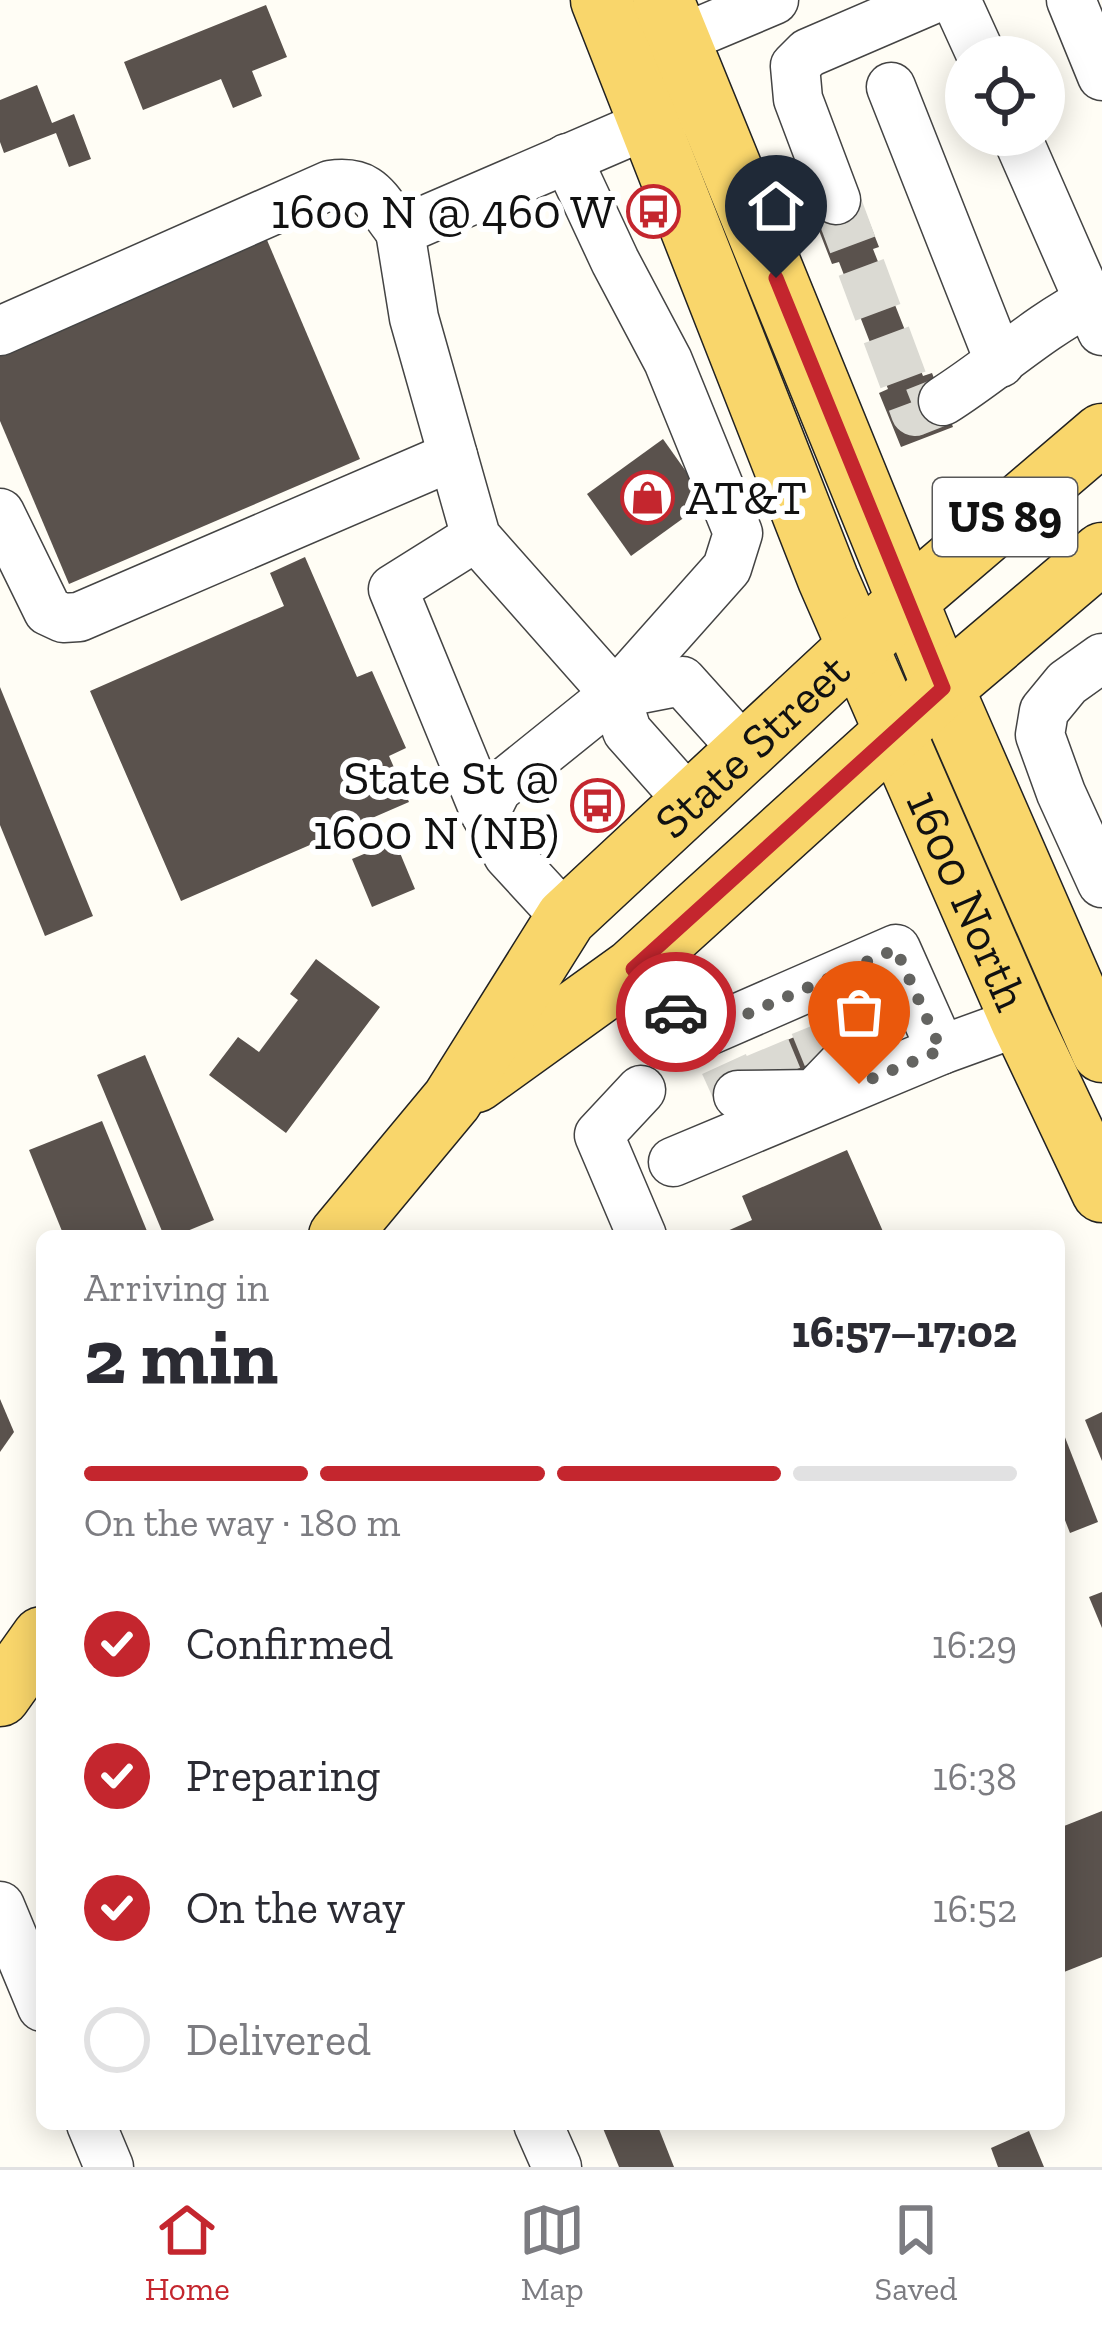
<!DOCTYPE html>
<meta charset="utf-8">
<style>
:root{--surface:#fff;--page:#f2f2f3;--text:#2b2b33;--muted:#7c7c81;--line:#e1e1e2;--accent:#c4262e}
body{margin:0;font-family:"Zilla Slab",serif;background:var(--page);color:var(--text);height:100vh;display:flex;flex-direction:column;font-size:45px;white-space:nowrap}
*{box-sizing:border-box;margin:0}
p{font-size:39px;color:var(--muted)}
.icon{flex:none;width:66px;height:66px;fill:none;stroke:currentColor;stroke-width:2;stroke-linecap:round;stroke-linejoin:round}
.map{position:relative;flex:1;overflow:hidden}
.side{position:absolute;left:36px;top:1230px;width:1029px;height:900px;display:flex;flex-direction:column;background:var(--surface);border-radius:18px;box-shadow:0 6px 30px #0003}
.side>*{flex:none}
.buttons{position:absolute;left:945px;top:36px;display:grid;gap:24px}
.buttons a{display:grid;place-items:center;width:120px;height:120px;border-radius:50%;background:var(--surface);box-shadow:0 6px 30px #0003;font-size:60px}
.pin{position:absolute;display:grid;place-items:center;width:102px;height:102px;color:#fff;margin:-123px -51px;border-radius:50% 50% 50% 0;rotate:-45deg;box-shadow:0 0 12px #0007}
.pin .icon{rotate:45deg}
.courier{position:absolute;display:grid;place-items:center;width:120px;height:120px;margin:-60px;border:9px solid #c4262e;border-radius:50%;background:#fff;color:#222;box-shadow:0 3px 15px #0007}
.head em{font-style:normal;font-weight:700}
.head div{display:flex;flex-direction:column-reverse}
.head{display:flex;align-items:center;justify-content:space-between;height:204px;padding:0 48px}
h1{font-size:78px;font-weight:700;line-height:90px}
.bar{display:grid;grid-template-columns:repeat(4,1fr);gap:18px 12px;align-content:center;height:144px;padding:0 48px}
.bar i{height:15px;border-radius:9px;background:var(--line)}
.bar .active{background:var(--accent)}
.bar p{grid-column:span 4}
ol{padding:0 48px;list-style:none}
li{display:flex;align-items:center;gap:36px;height:132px}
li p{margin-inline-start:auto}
li .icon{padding:12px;border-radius:50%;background:var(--accent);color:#fff;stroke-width:4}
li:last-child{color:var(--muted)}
li i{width:66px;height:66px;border:6px solid var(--line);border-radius:50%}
.dock{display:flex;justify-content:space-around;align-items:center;height:168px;border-top:3px solid var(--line);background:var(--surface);font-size:33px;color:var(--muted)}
.dock a{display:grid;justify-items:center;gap:6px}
.dock .active{color:var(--accent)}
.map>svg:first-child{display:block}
</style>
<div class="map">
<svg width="1102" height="2167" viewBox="0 0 1102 2167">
<rect width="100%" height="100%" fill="#fffdf5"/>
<!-- building -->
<g fill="#5a524d">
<polygon points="266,5 287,57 252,71 262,96 233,108 221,79 143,110 124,62"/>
<polygon points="37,85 52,123 74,114 91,159 69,167 56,133 4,153 0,142 0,100"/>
<polygon points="857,191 879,247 873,249 923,376 932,373 953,427 901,447 879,393 888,389 839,262 832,264 811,210"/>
<polygon points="267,240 360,459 69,584 0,421 0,354"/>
<polygon points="663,439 707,501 631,556 587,494"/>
<polygon points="305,557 357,677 372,671 406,748 389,756 409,802 181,901 90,691 284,606 270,573"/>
<polygon points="0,687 93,916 45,936 0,825"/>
<polygon points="395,841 415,889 372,907 352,859"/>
<polygon points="316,959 380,1007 286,1133 209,1075 238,1037 259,1052 298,1000 290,994"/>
<polygon points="891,996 905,1030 721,1108 707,1074"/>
<polygon points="145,1055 214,1220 175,1236 164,1236 97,1075"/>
<polygon points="102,1121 149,1236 64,1236 29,1150"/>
<polygon points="847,1150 885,1236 716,1236 752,1220 742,1196"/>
<polygon points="0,1399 14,1432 0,1452"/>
<polygon points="1102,1412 1102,1461 1085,1420"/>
<polygon points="1059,1422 1098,1522 1070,1533 1059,1505"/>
<polygon points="1102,1592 1102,1628 1089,1597"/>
<polygon points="1102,1811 1102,1957 1059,1974 1059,1828"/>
<polygon points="606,2124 657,2124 674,2167 619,2167 602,2126"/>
<polygon points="1029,2131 1044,2167 998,2167 991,2148"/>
</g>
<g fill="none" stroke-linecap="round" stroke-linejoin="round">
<!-- minor-tunnel -->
<g stroke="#dbdad3" stroke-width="48" stroke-dasharray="48 24" stroke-linecap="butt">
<polyline points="836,200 915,412 943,401"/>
<polyline points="852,1010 865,1041"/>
<polyline points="814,1025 827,1057"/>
<polyline points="766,1048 778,1077"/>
<polyline points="724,1064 738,1095"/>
</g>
<defs>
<g id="minor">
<polyline points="956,0 982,57"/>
<polyline points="1071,0 1102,76"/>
<polyline points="679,40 774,0"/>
<polyline points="891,87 1000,363"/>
<polyline points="683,109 400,231 414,318 476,537 615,694 627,731 690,802"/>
<polyline points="1016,135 1102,331"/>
<polyline points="836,200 798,99 795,66 808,53 931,0"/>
<path d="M0 331 330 185C371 179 376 201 400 231"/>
<path d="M943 401C994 369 1037 328 1090 301"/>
<polyline points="0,513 48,611 63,618 79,617 453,456"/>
<polyline points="476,537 393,589 485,813"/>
<polyline points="1102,658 1067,683 1044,711 1040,735 1061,793 1102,883"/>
<polyline points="615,694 682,681 745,751"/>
<polyline points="566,918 508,855 485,813 497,789 615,694 727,568 738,533 668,361 615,261 567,158"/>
<polyline points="633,969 699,1035 896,949 941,1050 1021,1021"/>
<polyline points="641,1090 599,1135 642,1236"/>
<polyline points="738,1095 814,1094 865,1041"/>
<polyline points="673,1162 941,1050"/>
<polyline points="0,1906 42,2007"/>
<polyline points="91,2124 109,2167"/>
<polyline points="538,2124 557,2167"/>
</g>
<g id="major">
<path id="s1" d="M601 0 828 579 1021 1021 1102 1192"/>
<polyline points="663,0 943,688 1102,1052"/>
<polyline points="476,1082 633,969 943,688 1102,553"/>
<path id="s2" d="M339 1236 452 1100 566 918 909 599 1102 434"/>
<polyline points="0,1696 42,1637"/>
</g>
</defs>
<!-- minor casing -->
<use href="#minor" stroke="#444" stroke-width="51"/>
<!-- major casing -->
<use href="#major" stroke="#222" stroke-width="63"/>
<!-- minor -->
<use href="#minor" stroke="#fff" stroke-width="48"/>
<!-- major -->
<use href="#major" stroke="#f9d66b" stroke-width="60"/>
</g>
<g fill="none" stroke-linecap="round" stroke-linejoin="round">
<!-- done -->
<polyline stroke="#646461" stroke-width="12" stroke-dasharray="0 21.6" points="676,1012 699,1035 896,949 941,1050 859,1084"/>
<!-- route -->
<polyline stroke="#c4262e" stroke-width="15" points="676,1012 633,969 943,688 776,278"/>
</g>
<!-- icons -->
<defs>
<symbol id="bus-ring" viewBox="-11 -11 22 22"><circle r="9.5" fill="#fff" stroke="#c4262e" stroke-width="1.5"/><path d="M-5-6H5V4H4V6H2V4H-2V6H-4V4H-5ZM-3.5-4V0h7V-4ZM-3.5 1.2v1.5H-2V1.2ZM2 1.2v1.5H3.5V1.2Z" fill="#c4262e"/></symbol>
<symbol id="shop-ring" viewBox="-11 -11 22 22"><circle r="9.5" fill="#fff" stroke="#c4262e" stroke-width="1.5"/><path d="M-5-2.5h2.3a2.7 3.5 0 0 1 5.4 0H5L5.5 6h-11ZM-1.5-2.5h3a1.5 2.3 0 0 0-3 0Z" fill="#c4262e"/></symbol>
</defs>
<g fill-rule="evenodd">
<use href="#bus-ring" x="624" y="182" width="59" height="59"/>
<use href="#shop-ring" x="618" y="468" width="59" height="59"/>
<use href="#bus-ring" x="568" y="776" width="59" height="59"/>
</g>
<g text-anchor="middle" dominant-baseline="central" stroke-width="12" stroke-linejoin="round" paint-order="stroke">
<!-- shield labels -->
<rect fill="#fff" stroke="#585858" stroke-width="3" x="933" y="478" width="144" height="78" rx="9"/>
<g font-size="45" font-weight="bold" fill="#111">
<text x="1005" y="517">US 89</text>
</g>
<!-- poi labels -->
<g font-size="48" fill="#111" stroke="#fff" text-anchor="end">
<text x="615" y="211">1600 N @ 460 W</text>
<text x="686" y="497" text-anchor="start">AT&amp;T</text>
<text x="559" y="777">State St @<tspan x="559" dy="55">1600 N (NB)</tspan></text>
</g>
<!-- street labels -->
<g font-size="48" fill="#111" stroke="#fff">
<text stroke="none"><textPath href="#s2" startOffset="645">State Street</textPath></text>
<text stroke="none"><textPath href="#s1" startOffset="972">1600 North</textPath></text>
</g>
</g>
</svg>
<div class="buttons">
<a><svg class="icon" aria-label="locate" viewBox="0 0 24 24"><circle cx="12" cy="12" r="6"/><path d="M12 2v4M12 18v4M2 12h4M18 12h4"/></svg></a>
</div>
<div class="pin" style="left:859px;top:1084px;background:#ea580c"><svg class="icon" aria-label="bag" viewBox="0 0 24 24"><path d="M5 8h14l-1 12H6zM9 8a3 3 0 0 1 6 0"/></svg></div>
<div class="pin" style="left:776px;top:278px;background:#1f2937"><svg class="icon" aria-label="home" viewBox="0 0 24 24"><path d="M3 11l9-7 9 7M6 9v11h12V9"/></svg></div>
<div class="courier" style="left:676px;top:1012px"><svg class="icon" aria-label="car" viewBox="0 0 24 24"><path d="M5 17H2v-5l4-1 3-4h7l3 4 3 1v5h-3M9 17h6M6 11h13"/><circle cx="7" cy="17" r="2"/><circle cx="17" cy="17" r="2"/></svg></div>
<section class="side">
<div class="head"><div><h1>2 min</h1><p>Arriving in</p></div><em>16:57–17:02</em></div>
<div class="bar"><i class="active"></i><i class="active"></i><i class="active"></i><i></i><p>On the way · 180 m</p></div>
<ol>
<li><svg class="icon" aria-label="check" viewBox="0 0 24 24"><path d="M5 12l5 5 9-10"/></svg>Confirmed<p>16:29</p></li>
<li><svg class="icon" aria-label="check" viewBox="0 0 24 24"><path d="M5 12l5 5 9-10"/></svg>Preparing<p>16:38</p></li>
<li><svg class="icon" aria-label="check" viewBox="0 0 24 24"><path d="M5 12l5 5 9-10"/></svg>On the way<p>16:52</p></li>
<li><i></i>Delivered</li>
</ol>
</section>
</div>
<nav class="dock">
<a class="active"><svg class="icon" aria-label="home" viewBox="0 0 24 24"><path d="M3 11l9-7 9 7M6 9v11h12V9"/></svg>Home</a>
<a><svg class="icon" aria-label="map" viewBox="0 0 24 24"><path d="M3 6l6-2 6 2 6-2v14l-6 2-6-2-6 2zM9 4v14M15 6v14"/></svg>Map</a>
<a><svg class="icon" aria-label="saved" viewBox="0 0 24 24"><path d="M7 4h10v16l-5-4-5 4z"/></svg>Saved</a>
</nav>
